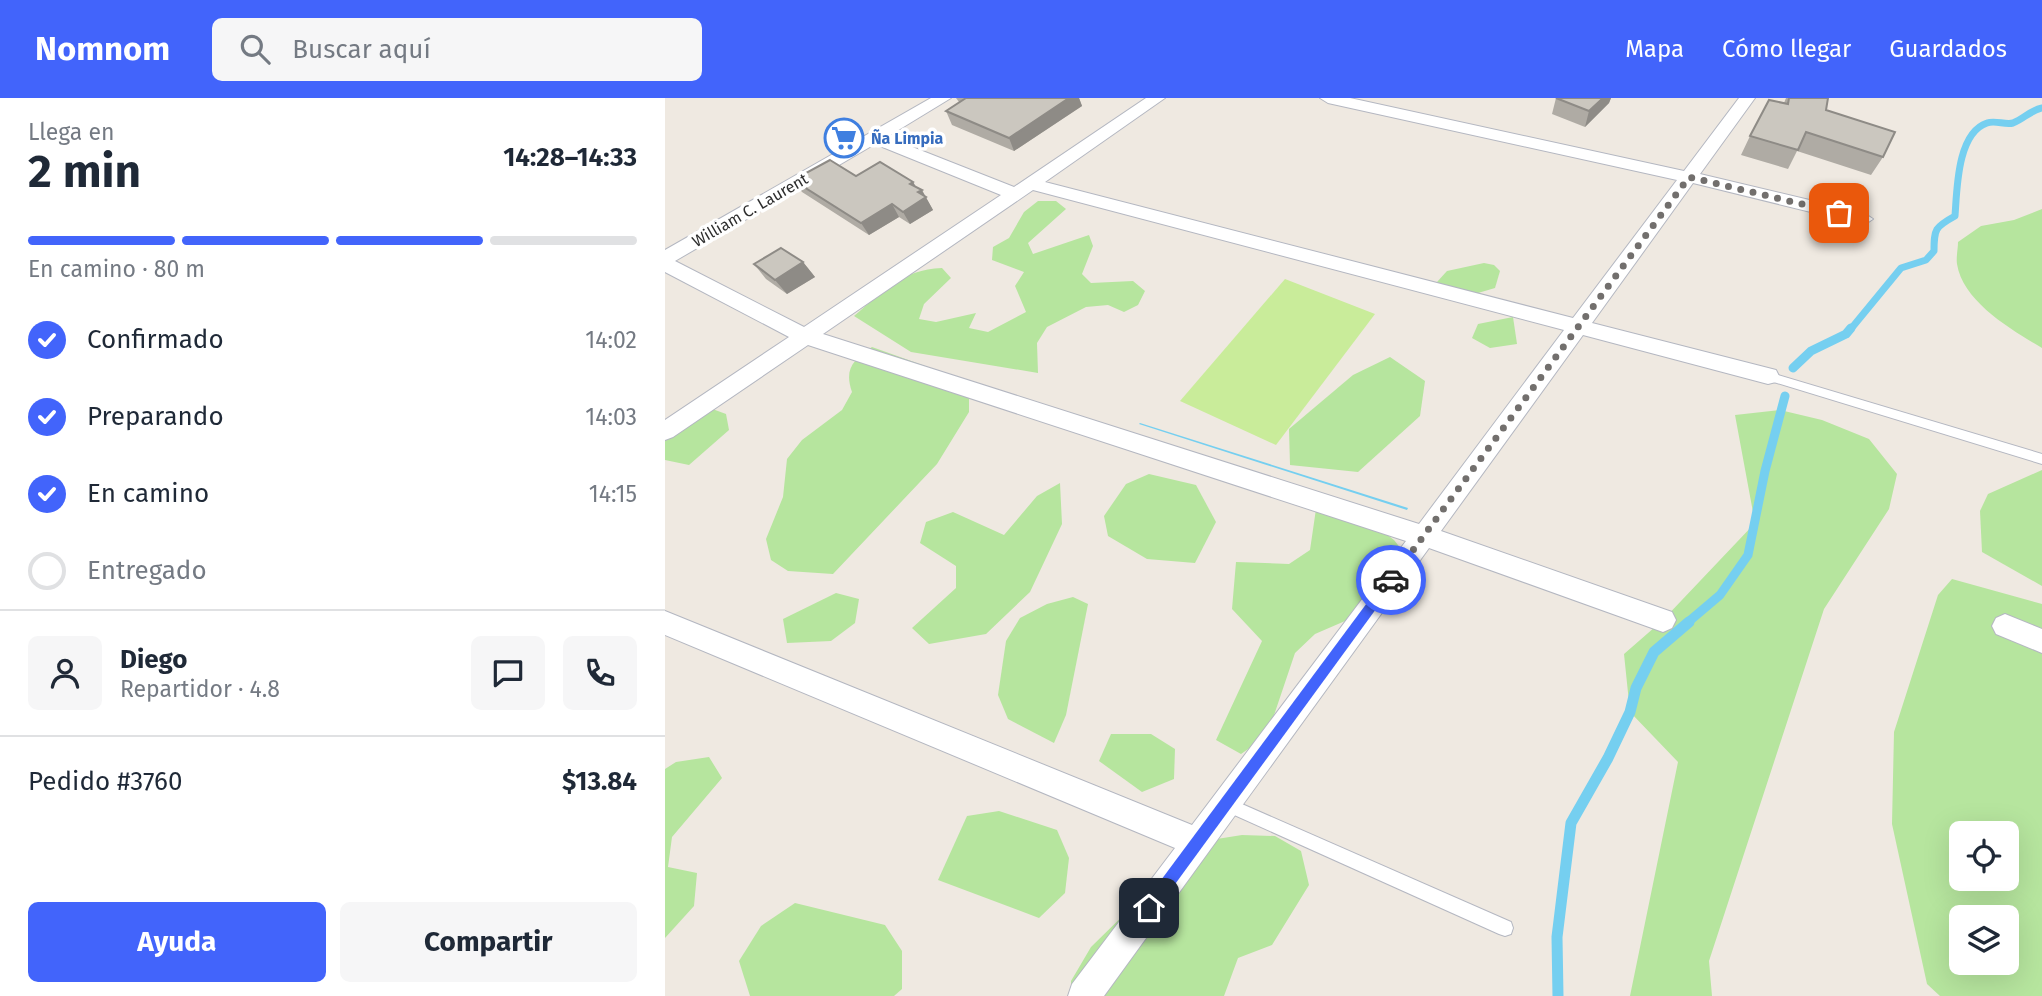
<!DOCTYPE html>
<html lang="es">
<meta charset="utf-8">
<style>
:root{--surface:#fff;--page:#f6f6f7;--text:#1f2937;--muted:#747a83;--line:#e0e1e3;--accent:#4264fb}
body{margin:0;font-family:"Fira Sans",sans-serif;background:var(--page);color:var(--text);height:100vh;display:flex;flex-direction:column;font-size:26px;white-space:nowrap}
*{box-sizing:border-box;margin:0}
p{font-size:23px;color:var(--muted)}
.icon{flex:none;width:38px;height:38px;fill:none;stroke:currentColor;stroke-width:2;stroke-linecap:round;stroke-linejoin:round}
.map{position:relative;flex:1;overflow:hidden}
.side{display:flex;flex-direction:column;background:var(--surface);width:665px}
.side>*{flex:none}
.fabs{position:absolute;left:1284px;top:723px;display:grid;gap:14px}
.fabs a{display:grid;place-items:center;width:70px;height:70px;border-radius:10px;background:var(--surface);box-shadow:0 7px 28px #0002;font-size:35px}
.pin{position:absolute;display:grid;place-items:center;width:60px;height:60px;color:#fff;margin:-30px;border-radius:14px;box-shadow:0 4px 10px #0006}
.courier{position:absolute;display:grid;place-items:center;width:70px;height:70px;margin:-35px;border:5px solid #4264fb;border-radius:50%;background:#fff;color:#222;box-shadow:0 2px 9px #0007}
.summary em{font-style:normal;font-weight:700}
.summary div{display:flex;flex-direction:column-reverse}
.summary{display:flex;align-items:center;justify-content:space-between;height:119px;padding:0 28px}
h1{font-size:46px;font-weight:700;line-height:52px}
.bar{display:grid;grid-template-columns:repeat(4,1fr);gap:10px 7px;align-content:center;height:84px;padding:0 28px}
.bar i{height:9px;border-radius:5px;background:var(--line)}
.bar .selected{background:var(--accent)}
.bar p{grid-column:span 4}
.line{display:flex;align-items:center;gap:18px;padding:0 28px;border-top:2px solid var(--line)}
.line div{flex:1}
.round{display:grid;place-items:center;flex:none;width:74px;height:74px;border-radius:10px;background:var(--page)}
ol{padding:0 28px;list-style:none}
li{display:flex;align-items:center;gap:21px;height:77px}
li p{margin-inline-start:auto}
li .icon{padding:7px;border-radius:50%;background:var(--accent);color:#fff;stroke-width:4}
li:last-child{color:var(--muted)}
li i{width:38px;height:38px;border:4px solid var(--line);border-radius:50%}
.cta{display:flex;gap:14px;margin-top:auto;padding:14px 28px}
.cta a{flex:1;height:80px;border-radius:10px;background:var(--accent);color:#fff;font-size:28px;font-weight:700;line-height:80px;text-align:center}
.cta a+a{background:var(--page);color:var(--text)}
header{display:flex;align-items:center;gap:42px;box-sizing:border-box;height:98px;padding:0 35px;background:var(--accent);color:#fff}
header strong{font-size:33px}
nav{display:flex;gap:38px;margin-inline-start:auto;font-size:24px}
.search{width:490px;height:63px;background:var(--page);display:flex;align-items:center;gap:18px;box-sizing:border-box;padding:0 24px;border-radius:10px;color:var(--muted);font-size:26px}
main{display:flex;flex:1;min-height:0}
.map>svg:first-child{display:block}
</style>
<header>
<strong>Nomnom</strong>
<div class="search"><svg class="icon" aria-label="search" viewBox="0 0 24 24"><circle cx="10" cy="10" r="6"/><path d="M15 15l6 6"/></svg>Buscar aquí</div>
<nav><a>Mapa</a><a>Cómo llegar</a><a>Guardados</a></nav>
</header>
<main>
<section class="side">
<div class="summary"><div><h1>2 min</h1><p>Llega en</p></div><em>14:28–14:33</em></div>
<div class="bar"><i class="selected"></i><i class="selected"></i><i class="selected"></i><i></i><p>En camino · 80 m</p></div>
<ol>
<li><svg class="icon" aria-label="check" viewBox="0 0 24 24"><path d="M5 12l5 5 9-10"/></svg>Confirmado<p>14:02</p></li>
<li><svg class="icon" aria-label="check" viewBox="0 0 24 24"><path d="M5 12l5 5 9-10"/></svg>Preparando<p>14:03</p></li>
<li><svg class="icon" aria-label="check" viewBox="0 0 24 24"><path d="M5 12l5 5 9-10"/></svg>En camino<p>14:15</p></li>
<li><i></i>Entregado</li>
</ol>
<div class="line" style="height:126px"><a class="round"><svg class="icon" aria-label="person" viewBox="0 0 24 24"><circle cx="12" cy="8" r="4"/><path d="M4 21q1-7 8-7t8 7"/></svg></a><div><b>Diego</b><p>Repartidor · 4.8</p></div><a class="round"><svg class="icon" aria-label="chat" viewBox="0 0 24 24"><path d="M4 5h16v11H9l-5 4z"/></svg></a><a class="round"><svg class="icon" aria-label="phone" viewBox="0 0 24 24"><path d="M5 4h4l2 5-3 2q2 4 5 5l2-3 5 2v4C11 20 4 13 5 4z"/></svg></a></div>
<div class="line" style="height:91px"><div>Pedido #3760</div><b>$13.84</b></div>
<div class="cta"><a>Ayuda</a><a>Compartir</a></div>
</section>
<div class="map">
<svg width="1377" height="898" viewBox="0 0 1377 898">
<rect width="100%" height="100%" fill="#efe9e1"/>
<!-- green -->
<g fill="#b6e59e" fill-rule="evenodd">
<path d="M373 103H391L401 111 363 145 368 156 424 137 428 148 417 176 426 185 468 183 480 193 473 207 459 214 443 207 421 209 382 229 372 245 373 275 246 254 189 218C220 192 236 172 277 170L286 180 259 206 254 221 271 224 311 215 304 230 323 234 361 214 350 188 359 174 327 162 328 149 344 140 359 114Z"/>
<path d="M1377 111V250C1347 232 1298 204 1292 166 1291 159 1293 151 1293 144L1316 128 1349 122Z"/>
<polygon points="819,165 829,167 835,173 830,190 796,200 772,184 782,173"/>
<polygon points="848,219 852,246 825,250 807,240 813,226"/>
<path d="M207 249 277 274 304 295V314L272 366 168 476 123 473 106 462 101 441 118 399 122 361 137 342 177 312 187 294C179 271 188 262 207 249Z"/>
<polygon points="725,259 760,283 755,318 693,374 625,367 624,331 688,277"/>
<polygon points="42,309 61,316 64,332 24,367 0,362 0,336"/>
<polygon points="1115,312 1157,322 1204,341 1232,376 1224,411 1159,511 1044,863 1047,898 965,898 1013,664 965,614 959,556 998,522 1090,425 1070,317"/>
<polygon points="1377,372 1377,488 1317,454 1315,413 1323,396"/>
<polygon points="484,376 531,387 551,424 530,465 482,461 443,438 439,418 461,386"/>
<polygon points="395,385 397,426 365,494 321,536 264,546 247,530 291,490 291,468 255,445 261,424 288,414 339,437 372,398"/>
<polygon points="651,411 702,421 729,442 744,461 724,504 650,536 630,555 602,638 576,656 551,642 597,543 567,511 571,464 624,466 645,452"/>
<path d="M1287 481 1377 506V898H1275L1262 886 1227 726 1229 634 1273 497ZM1297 735H1342V780H1297ZM1297 819H1342V864H1297Z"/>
<polygon points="171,495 194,501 190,525 166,543 122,545 118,521"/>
<polygon points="408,499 423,506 401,617 389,645 343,621 333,597 341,543 355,520 382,506"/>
<polygon points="446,636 486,636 510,651 509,681 477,694 434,663"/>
<polygon points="44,659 57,680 7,739 3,769 32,775 29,808 0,840 0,671 11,664"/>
<polygon points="334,713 392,732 404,760 400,795 374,820 273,782 302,718"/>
<polygon points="577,737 610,738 636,753 644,787 607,847 573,860 559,898 406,898 406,883 426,849 533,744"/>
<polygon points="130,805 220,827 237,853 237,891 229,898 85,898 74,863 96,828"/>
</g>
<!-- pitch -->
<polygon fill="#c9ec9a" points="620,181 710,216 611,347 515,303"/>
<!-- water -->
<polygon fill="#75cff0" points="475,325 743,410 742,412 474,326"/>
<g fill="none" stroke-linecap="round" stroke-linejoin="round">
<!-- stream-far2 -->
<path stroke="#75cff0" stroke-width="7" d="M1185 232 1236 170 1261 162 1269 153C1269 131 1270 129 1290 118 1292 92 1292 35 1322 25 1330 22 1340 27 1348 25 1359 21 1364 13 1377 10"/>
<!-- stream-far1 -->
<g stroke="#75cff0" stroke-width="9">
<polyline points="1128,270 1146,253 1181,236 1186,230"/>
<polyline points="1022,525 1055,497 1083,457 1100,373 1120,298"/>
</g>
<!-- stream -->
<polyline stroke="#75cff0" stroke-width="11" points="893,898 892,839 906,725 943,660 965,614 971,590 989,554 1024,524"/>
<defs>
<g id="lane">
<polygon points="1103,274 1377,356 1377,366 1099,281 1098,278 1099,275"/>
<polygon points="561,699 846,824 848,830 846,836 840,838 834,836 556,711 554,706 556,701"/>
</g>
<g id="street">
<path d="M266 0H286L222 39 349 89 481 0H500L380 84 908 220 1012 82 663 5 655 0H685L1019 73 1074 0H1090L1035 76 1199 115 1208 121 1199 127 1028 85 927 225 1111 272 1114 278 1111 284 1103 286 918 237 776 433 1007 514 1011 522 1007 530 998 534 764 450 439 898H403L407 886 510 750 0 537V513L527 727 741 443 143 247 8 339 0 342V322L124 239 0 174V152ZM210 46 336 97 139 229 10 163ZM368 92 899 232 754 426 158 236Z"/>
<polygon points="1340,516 1377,531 1377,555 1331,536 1327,528 1331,520"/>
</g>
</defs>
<!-- lane casing -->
<use href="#lane" stroke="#b4b7c1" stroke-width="2"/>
<!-- street casing -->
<use href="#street" stroke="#b4b7c1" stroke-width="2"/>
<!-- lane -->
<use href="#lane" fill="#fff" fill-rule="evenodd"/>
<!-- street -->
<use href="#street" fill="#fff" fill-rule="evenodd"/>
</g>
<!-- wall -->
<g fill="#afaba4">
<polygon points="291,0 414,0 417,8 349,53 287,27 281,13 294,4"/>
<polygon points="891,0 946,0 944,5 920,29 887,16"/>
<polygon points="1121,0 1163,0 1161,12 1218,59 1206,77 1132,53 1123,71 1076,57 1085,38 1119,5"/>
<polygon points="191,78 248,84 251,89 260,98 268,112 245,126 234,119 204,137 137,94 128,82"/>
<polygon points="138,164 150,179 122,196 101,181 89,166"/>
</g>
<!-- shaded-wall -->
<g fill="#8e8b86">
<polygon points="404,0 414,0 417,8 349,53 344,40"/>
<polygon points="938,0 946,0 944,5 920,29 924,13"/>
<polygon points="248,84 254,94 257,92 268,112 245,126 238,114 245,86"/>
<polygon points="227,106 234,119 204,137 196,125"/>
<polygon points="138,164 150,179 122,196 110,182"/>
</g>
<!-- building -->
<g fill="#cbc7bf" stroke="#8e8b86" stroke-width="2">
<polygon points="301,0 404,0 344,40 281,13"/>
<polygon points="891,0 938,0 924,13"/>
<polygon points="1124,0 1163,0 1161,12 1230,34 1218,59 1141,34 1133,52 1085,38 1104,2 1123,6"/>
<polygon points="165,62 191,78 215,64 248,84 245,86 257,92 253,94 261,99 238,114 227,106 196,125 128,82"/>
<polygon points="116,150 138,164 110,182 89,166"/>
</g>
<!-- route -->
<polygon fill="#4264fb" points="726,477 732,482 730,485 489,815 484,817 479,815 477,810 479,805 722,478"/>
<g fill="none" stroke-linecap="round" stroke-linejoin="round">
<!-- done -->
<polyline stroke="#726f6d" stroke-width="7" stroke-dasharray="0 12.6" points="726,482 1024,79 1174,115"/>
</g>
<!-- icons -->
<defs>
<symbol id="supermarket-ring" viewBox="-11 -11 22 22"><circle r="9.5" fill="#fff" stroke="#3f7fe0" stroke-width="1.5"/><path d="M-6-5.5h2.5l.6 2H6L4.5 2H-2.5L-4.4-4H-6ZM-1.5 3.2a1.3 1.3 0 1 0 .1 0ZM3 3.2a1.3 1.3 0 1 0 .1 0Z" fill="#3f7fe0"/></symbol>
</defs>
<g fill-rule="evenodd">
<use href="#supermarket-ring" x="157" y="18" width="44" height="44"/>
</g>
<g text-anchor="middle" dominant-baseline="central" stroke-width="7" stroke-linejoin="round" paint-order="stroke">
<!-- far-shop labels -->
<g font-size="16" font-weight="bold" fill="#366cbe" stroke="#fff" text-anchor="start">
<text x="206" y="40">Ña Limpia</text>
</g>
<!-- far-street labels -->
<g font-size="16" fill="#2e2e2e" stroke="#fff">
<text transform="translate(85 112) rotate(-30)">William C. Laurent</text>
</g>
</g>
</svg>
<div class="fabs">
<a><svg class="icon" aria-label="locate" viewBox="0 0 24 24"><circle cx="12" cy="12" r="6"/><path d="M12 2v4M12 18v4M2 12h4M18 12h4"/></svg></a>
<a><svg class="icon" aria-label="layers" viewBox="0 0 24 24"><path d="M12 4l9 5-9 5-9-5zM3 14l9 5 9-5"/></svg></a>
</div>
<div class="pin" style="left:1174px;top:115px;background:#ea580c"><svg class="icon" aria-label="bag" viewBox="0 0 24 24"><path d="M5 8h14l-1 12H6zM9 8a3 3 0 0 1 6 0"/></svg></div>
<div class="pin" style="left:484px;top:810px;background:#1f2937"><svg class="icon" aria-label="home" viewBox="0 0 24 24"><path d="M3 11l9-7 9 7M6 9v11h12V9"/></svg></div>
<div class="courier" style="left:726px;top:482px"><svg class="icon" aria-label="car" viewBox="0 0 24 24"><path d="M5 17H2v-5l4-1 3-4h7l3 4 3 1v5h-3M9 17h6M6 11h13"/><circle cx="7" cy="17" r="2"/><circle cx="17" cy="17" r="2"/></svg></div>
</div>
</main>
